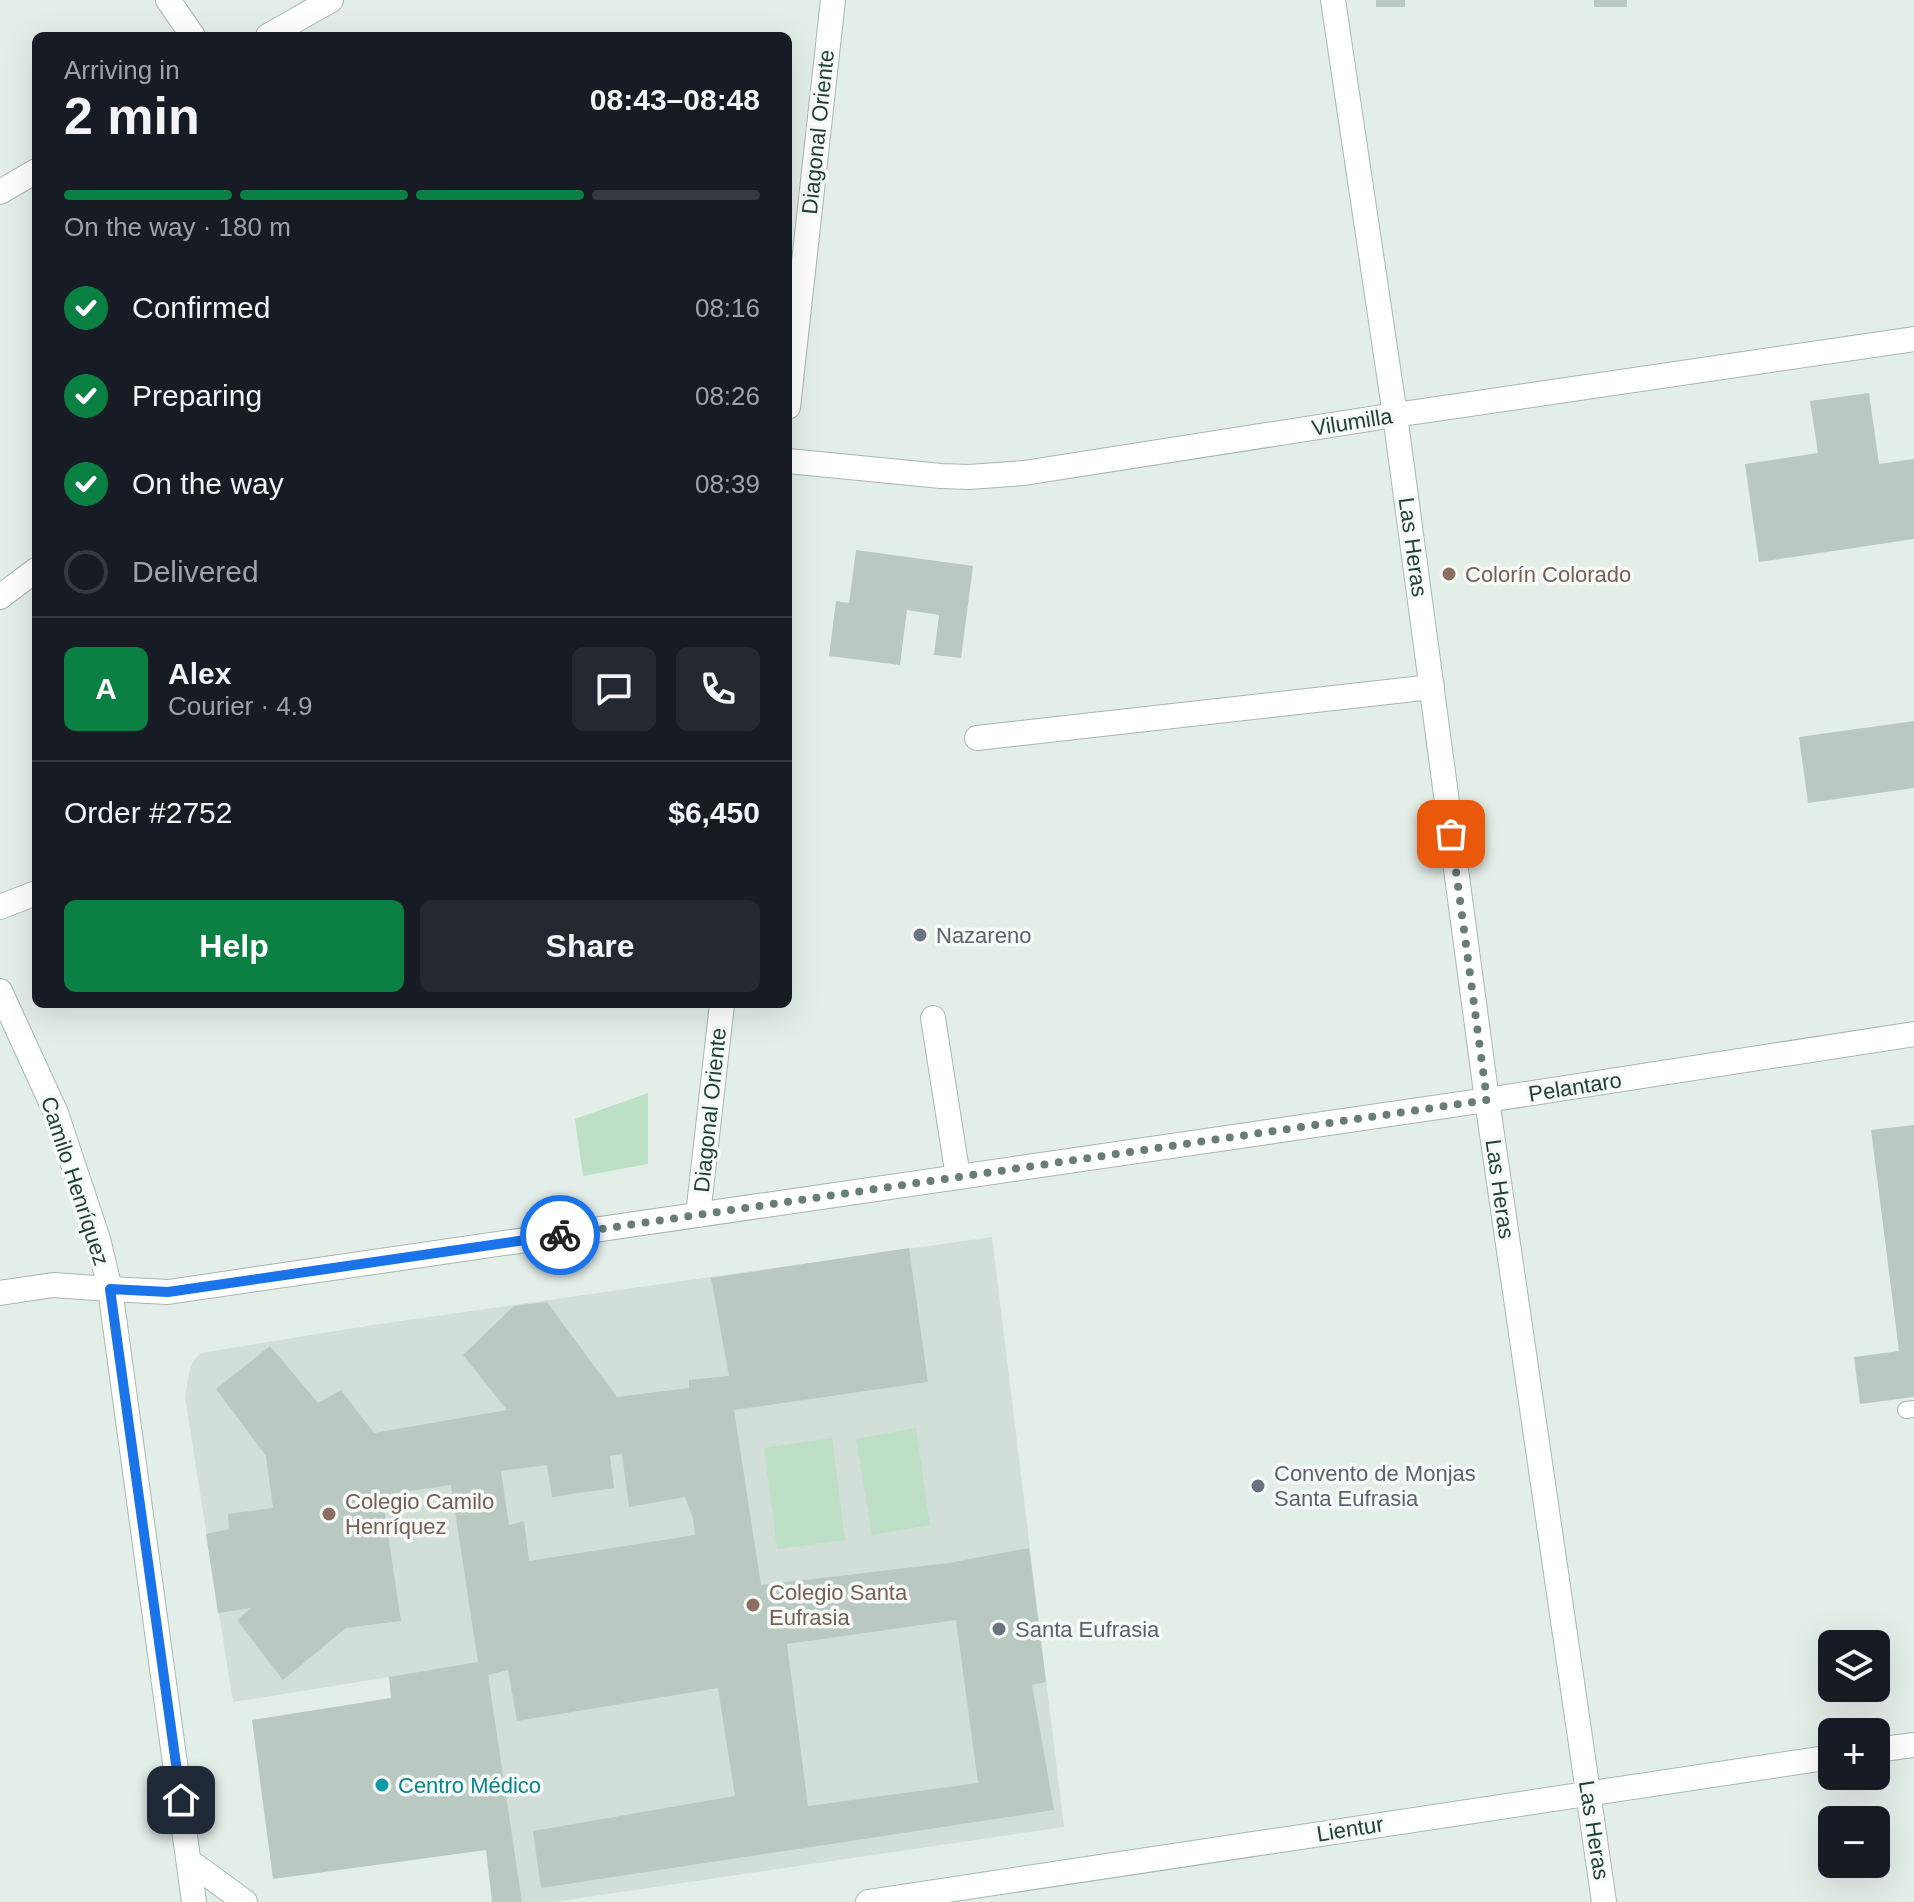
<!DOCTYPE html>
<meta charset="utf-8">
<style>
:root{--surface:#171b24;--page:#242831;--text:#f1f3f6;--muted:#9ea1a6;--line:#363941;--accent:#0b8043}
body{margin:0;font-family:Arial,sans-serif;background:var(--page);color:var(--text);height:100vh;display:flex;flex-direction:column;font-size:30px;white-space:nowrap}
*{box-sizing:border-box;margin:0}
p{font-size:26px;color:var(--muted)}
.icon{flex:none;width:44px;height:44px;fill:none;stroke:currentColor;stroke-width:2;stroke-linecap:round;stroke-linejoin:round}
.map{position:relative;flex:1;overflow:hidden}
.drawer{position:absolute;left:32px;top:32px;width:760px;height:976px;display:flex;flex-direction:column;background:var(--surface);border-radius:12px;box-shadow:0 8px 32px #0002}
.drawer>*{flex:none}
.controls{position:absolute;left:1818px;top:1630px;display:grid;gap:16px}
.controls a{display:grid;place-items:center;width:72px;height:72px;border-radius:12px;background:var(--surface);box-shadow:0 8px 32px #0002;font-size:40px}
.pin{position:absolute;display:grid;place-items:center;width:68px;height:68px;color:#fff;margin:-34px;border-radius:16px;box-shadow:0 4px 12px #0006}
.courier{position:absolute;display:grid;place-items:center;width:80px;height:80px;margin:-40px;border:6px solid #1a73e8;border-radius:50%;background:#fff;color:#222;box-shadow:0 2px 10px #0007}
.head em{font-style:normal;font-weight:600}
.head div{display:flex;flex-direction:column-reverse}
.head{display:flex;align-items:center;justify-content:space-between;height:136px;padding:0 32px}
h1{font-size:52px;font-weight:600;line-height:60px}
.bar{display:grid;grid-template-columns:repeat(4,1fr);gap:12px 8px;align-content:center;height:96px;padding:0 32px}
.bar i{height:10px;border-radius:6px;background:var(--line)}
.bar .on{background:var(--accent)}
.bar p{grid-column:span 4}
.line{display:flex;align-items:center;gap:20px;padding:0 32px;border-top:2px solid var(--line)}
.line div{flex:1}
.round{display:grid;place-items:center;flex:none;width:84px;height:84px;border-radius:12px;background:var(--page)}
ol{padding:0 32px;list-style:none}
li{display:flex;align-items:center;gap:24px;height:88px}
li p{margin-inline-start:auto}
li .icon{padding:8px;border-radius:50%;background:var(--accent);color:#fff;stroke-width:4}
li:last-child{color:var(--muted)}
li i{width:44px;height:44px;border:4px solid var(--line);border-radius:50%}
.primary-button{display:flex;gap:16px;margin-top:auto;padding:16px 32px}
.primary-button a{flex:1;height:92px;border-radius:12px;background:var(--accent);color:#fff;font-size:32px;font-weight:600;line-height:92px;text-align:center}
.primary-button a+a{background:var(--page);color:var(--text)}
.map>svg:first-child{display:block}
</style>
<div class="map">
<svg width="1914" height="1902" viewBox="0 0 1914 1902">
<rect width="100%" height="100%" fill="#e4eee9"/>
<!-- built -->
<polygon fill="#d2ded8" points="992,1237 1064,1827 553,1902 522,1902 477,1663 233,1702 185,1397 189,1373 193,1361 201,1353 373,1325"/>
<!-- green -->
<g fill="#bddfc6">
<polygon points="648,1093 648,1164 583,1176 575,1119"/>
<polygon points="916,1428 930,1525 872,1535 856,1439"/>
<polygon points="832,1438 845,1540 777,1549 764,1448"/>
</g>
<!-- building -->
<g fill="#b9c9c2" fill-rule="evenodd">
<rect x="1376" y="0" width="29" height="7"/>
<rect x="1594" y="0" width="33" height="7"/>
<polygon points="1869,393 1879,464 1914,459 1914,539 1759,562 1745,464 1818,453 1810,401"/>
<polygon points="856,550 973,566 961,658 934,655 939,615 907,610 900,665 829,656 836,601 849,603"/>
<polygon points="1914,721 1914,788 1808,803 1799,737"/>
<polygon points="1914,1125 1914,1397 1860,1404 1854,1357 1899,1351 1871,1130"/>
<path d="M909 1248 928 1382 734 1410 761 1585 949 1563 1029 1548 1046 1682 1032 1685 1054 1810 541 1888 533 1831 735 1796 718 1688 517 1721 508 1670 488 1675 522 1902H492L486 1850 273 1879 252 1720 391 1698 389 1677 478 1662 451 1485 382 1495 401 1621 346 1628 283 1680 237 1620 251 1608 218 1613 206 1534 229 1529 228 1514 273 1508 266 1456 216 1389 270 1346 318 1403 341 1390 374 1433 507 1410 463 1355 514 1306 547 1302 617 1397 689 1388V1380L729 1376 711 1278ZM622 1454 629 1507 685 1497 693 1518 695 1535 529 1561 524 1521 509 1525 501 1471 547 1465 552 1497 614 1488 610 1456ZM956 1620 978 1783 808 1806 787 1644Z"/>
</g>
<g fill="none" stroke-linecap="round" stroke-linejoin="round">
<defs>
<polyline id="service" points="1906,1410 1914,1409"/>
<g id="minor">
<polyline points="168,0 193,36"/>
<polyline points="268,36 331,0"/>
<polyline points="0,192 36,171"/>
<polyline points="788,407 833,0"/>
<polyline points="788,461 941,476 969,477 1024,473 1395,415"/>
<polyline points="0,597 36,570"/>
<polyline points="977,738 1432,687"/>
<polyline points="0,907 36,893"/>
<polyline points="933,1018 958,1177"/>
<polyline points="698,1215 722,1004"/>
<polyline points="0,1293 53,1285 110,1289"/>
</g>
<g id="tertiary">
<polyline points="1395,415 1914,339"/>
<polyline points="110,1289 168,1292 1487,1100 1914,1034"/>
<polyline points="1588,1792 1604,1902"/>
</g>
<g id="secondary">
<polyline points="1333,0 1395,415 1487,1100 1588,1792"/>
<polyline points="0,991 56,1113 98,1239 110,1289 194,1902"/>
<polyline points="1876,1750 1914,1745"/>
<polyline points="189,1861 245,1902"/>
<polyline points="868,1902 1832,1757"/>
</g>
</defs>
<!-- service casing -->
<use href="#service" stroke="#a6b6b0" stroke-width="18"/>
<!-- minor casing -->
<use href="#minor" stroke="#a6b6b0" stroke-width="26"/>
<!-- tertiary casing -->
<use href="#tertiary" stroke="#a6b6b0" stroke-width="26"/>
<!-- secondary casing -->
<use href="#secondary" stroke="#a2bab1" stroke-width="26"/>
<!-- service -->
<use href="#service" stroke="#fff" stroke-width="16"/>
<!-- minor -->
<use href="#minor" stroke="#fff" stroke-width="24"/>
<!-- tertiary -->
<use href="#tertiary" stroke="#fff" stroke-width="24"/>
<!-- secondary -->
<use href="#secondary" stroke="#fff" stroke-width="24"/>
</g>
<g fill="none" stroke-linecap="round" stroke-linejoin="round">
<!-- done -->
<polyline stroke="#677d76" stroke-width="8" stroke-dasharray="0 14.4" points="560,1235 1487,1100 1451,834"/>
<!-- route -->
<polyline stroke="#1a73e8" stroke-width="10" points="181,1800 110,1289 168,1292 560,1235"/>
</g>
<!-- markers -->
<g fill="#8d6e63" stroke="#f5faf7" stroke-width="3">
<circle cx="1449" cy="574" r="8"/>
<circle cx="329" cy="1514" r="8"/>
<circle cx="753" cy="1605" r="8"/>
</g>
<g fill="#6b7280" stroke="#f5faf7" stroke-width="3">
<circle cx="920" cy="935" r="8"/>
<circle cx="1258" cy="1486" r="8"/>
<circle cx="999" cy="1629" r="8"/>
</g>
<circle fill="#0f9aa8" stroke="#f5faf7" stroke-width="3" cx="382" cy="1785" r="8"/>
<g text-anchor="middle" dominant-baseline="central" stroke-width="7" stroke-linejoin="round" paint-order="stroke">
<!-- street labels -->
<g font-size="22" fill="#234038" stroke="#f5faf7">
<text transform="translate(818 132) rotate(-84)">Diagonal Oriente</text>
<text transform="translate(1352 422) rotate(-9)">Vilumilla</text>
<text transform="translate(1413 547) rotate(82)">Las Heras</text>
<text transform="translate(1575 1087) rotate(-9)">Pelantaro</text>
<text transform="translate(710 1110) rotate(-84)">Diagonal Oriente</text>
<text transform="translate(75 1181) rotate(72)">Camilo Henríquez</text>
<text transform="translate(1500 1189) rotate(82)">Las Heras</text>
<text transform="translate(1350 1829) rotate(-9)">Lientur</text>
<text transform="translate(1594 1830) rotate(81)">Las Heras</text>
</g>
<!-- education labels -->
<g font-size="22" fill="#785e54" stroke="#f5faf7" text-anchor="start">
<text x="1465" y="574">Colorín Colorado</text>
<text x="345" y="1501">Colegio Camilo<tspan x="345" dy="25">Henríquez</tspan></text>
<text x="769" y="1592">Colegio Santa<tspan x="769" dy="25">Eufrasia</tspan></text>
</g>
<!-- worship labels -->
<g font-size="22" fill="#5b616d" stroke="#f5faf7" text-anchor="start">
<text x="936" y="935">Nazareno</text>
<text x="1274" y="1473">Convento de Monjas<tspan x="1274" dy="25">Santa Eufrasia</tspan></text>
<text x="1015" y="1629">Santa Eufrasia</text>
</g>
<!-- culture labels -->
<g font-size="22" fill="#0d838f" stroke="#f5faf7" text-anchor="start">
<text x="398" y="1785">Centro Médico</text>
</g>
</g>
</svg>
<div class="controls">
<a><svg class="icon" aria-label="layers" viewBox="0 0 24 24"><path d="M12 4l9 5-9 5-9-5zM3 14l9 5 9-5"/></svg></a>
<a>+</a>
<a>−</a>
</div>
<div class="pin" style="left:1451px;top:834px;background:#ea580c"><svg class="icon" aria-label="bag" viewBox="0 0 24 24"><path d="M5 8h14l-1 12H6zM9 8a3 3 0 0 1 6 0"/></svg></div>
<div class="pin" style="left:181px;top:1800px;background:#1f2937"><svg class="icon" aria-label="home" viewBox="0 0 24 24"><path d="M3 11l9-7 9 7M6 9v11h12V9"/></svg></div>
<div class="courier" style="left:560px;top:1235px"><svg class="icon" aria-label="bike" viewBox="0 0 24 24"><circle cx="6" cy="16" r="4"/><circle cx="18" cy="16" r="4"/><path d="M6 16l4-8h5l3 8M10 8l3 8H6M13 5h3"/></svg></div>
<section class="drawer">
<div class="head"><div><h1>2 min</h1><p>Arriving in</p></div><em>08:43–08:48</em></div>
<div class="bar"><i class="on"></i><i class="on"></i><i class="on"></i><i></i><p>On the way · 180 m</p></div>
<ol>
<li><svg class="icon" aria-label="check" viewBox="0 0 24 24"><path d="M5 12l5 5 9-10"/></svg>Confirmed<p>08:16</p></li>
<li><svg class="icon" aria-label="check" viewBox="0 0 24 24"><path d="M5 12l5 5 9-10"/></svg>Preparing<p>08:26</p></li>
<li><svg class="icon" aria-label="check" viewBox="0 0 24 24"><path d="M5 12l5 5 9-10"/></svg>On the way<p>08:39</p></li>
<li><i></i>Delivered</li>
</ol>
<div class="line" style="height:144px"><b class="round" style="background:var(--accent);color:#fff">A</b><div><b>Alex</b><p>Courier · 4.9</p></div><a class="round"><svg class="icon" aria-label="chat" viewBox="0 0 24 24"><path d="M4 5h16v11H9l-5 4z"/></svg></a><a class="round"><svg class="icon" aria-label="phone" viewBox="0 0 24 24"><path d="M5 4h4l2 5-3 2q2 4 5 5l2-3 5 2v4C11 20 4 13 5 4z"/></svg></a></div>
<div class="line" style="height:104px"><div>Order #2752</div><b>$6,450</b></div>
<div class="primary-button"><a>Help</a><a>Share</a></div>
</section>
</div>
